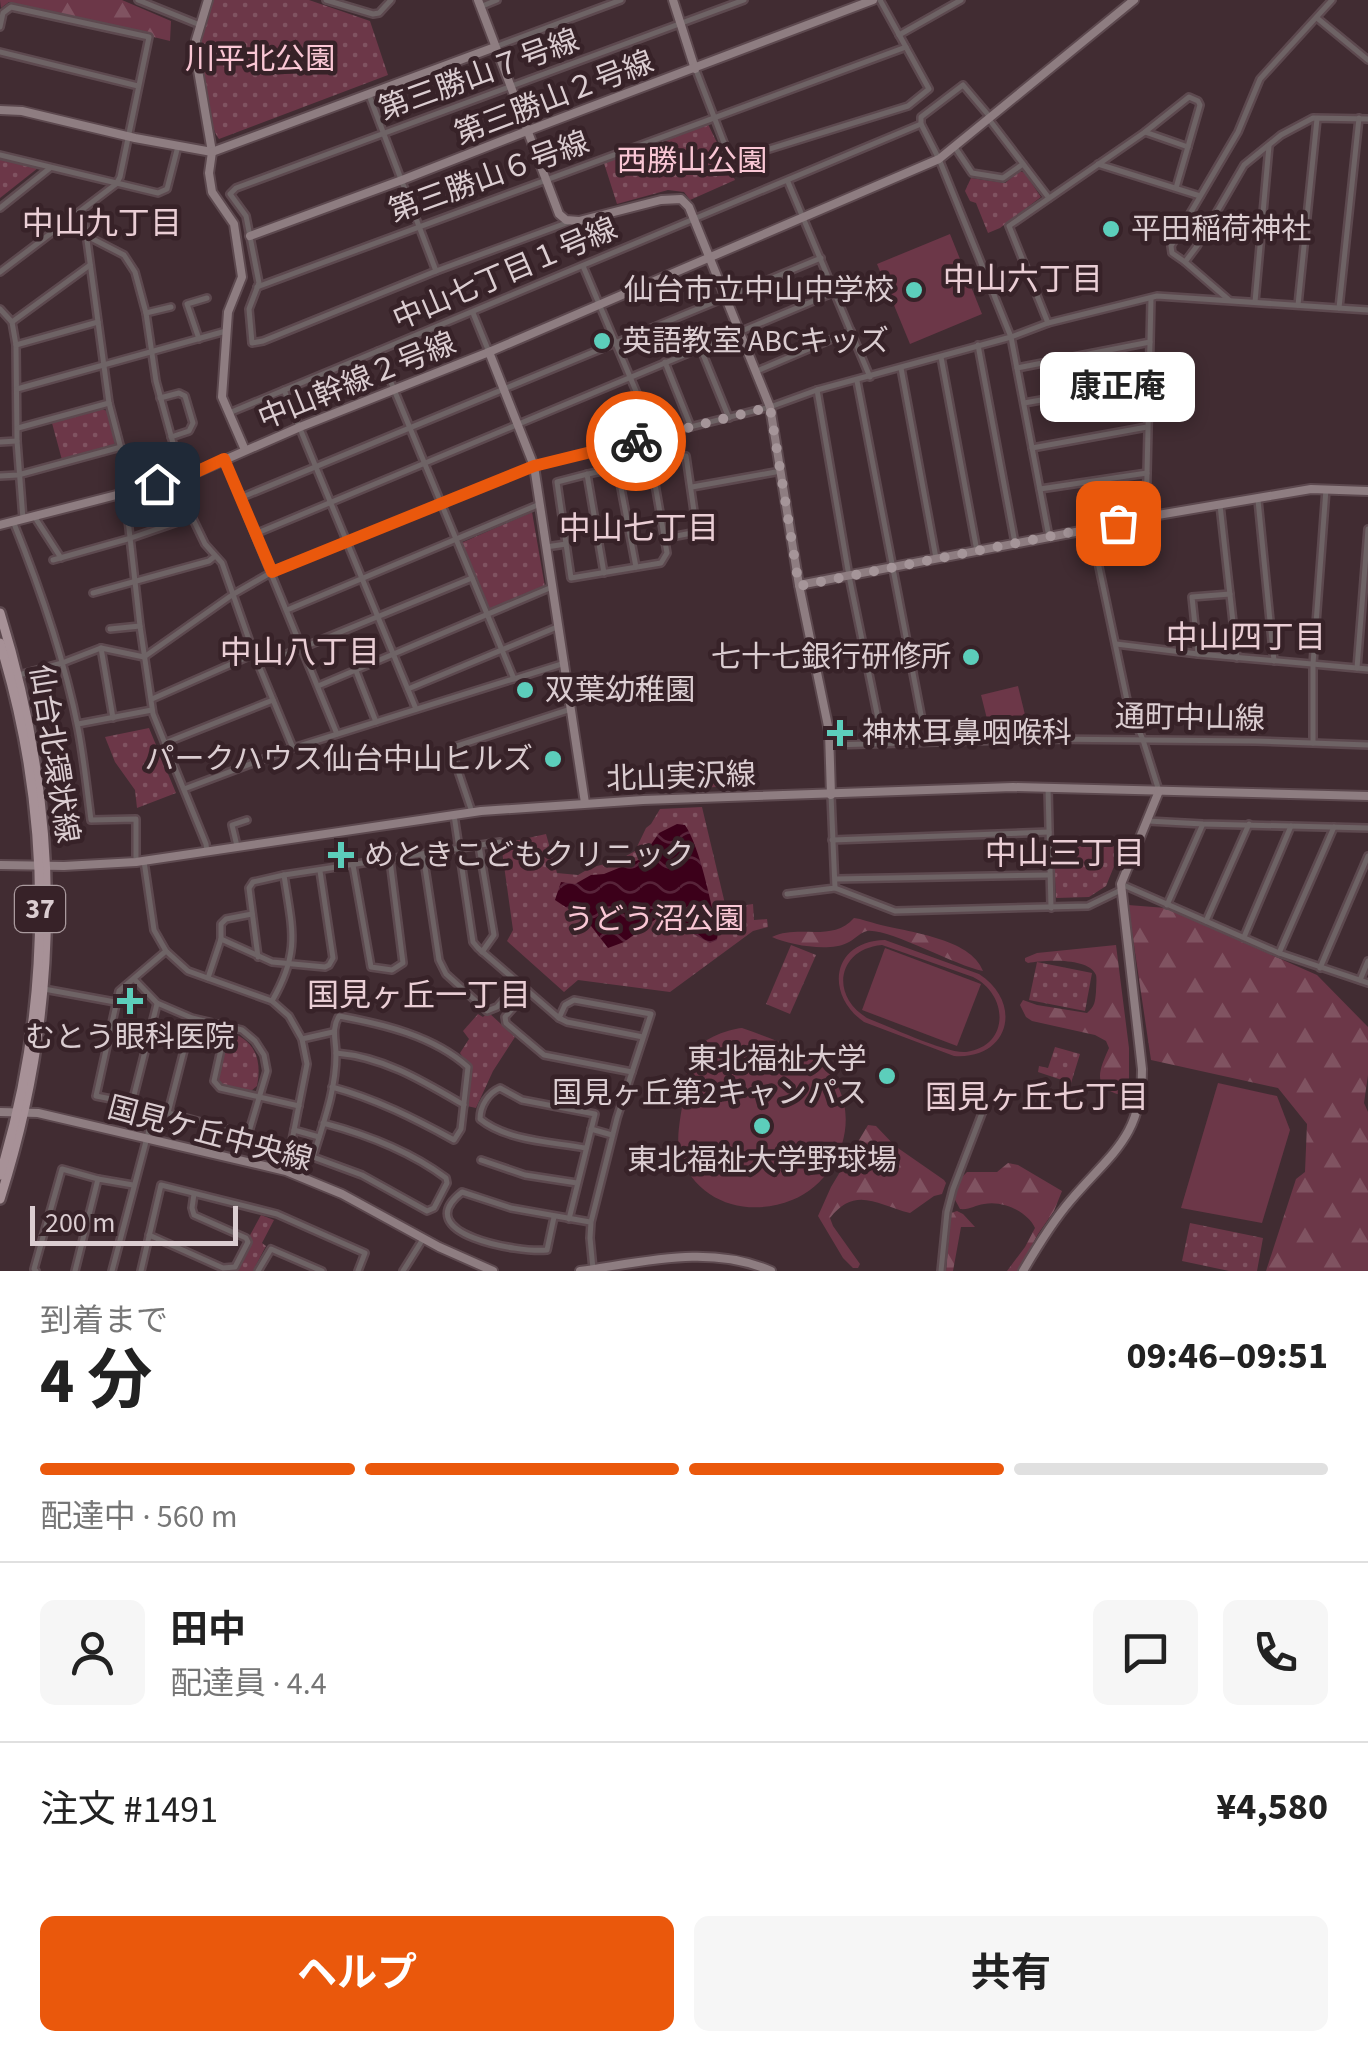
<!DOCTYPE html>
<html lang="ja">
<meta charset="utf-8">
<style>
:root{--surface:#fff;--page:#f6f6f6;--text:#222;--muted:#767676;--line:#e0e0e0;--accent:#ea580c}
body{margin:0;font-family:"Source Sans 3","Noto Sans JP",sans-serif;background:var(--page);color:var(--text);height:100vh;display:flex;flex-direction:column;font-size:38px;white-space:nowrap}
*{box-sizing:border-box;margin:0}
p{font-size:32px;color:var(--muted)}
.icon{flex:none;width:55px;height:55px;fill:none;stroke:currentColor;stroke-width:2;stroke-linecap:round;stroke-linejoin:round}
.map{position:relative;height:1271px;overflow:hidden}
.panel{display:flex;flex-direction:column;background:var(--surface);flex:1}
.panel>*{flex:none}
.scale{position:absolute;left:30px;bottom:25px;width:208px;box-sizing:border-box;padding-left:10px;border:5px solid #dbcdd1;border-top:0;font-size:28px;line-height:35px;white-space:nowrap;color:#dbcdd1;-webkit-text-stroke:8px #372228;paint-order:stroke}
.pin{position:absolute;display:grid;place-items:center;width:85px;height:85px;color:#fff;margin:-42px;border-radius:20px;box-shadow:0 5px 15px #0006}
.courier{position:absolute;display:grid;place-items:center;width:100px;height:100px;margin:-50px;border:8px solid #ea580c;border-radius:50%;background:#fff;color:#222;box-shadow:0 2px 12px #0007}
.bubble{position:absolute;height:70px;border-radius:15px;background:var(--surface);box-shadow:0 5px 15px #0003;font-size:32px;font-weight:700;line-height:70px;text-align:center}
.headline em{font-style:normal;font-weight:700}
.headline div{display:flex;flex-direction:column-reverse}
.headline{display:flex;align-items:center;justify-content:space-between;height:170px;padding:0 40px}
h1{font-size:65px;font-weight:700;line-height:75px}
.bar{display:grid;grid-template-columns:repeat(4,1fr);gap:15px 10px;align-content:center;height:120px;padding:0 40px}
.bar i{height:12px;border-radius:8px;background:var(--line)}
.bar .active{background:var(--accent)}
.bar p{grid-column:span 4}
.line{display:flex;align-items:center;gap:25px;padding:0 40px;border-top:2px solid var(--line)}
.line div{flex:1}
.round{display:grid;place-items:center;flex:none;width:105px;height:105px;border-radius:15px;background:var(--page)}
.primary-button{display:flex;gap:20px;margin-top:auto;padding:20px 40px}
.primary-button a{flex:1;height:115px;border-radius:15px;background:var(--accent);color:#fff;font-size:40px;font-weight:700;line-height:115px;text-align:center}
.primary-button a+a{background:var(--page);color:var(--text)}
.map>svg:first-child{display:block}
</style>
<div class="map">
<svg width="1368" height="1271" viewBox="0 0 1368 1271">
<defs>
<pattern id="forest-firs" width="22" height="20" patternUnits="userSpaceOnUse" patternTransform="scale(2.5)"><rect width="22" height="20" fill="#6c3748"/><path d="M5 1l3.5 6h-7zM16 11l3.5 6h-7z" fill="#805361"/></pattern>
<pattern id="park-dots" width="8" height="8" patternUnits="userSpaceOnUse" patternTransform="scale(2.5)"><rect width="8" height="8" fill="#6c3748"/><path d="M2 2h.1M6 6h.1" fill="none" stroke="#805361" stroke-width="1.8" stroke-linecap="round"/></pattern>
<pattern id="water-waves" width="16" height="10" patternUnits="userSpaceOnUse" patternTransform="scale(2.5)"><rect width="16" height="10" fill="#3c001a"/><path d="M0 5q4-4 8 0t8 0" fill="none" stroke="#58243a"/></pattern>
</defs>
<rect width="100%" height="100%" fill="#412c32"/>
<!-- forest -->
<g fill="url(#forest-firs)">
<polygon points="0,0 122,0 171,21 170,41 18,4 9,2 1,8"/>
<polygon points="1128,905 1166,908 1317,975 1368,1027 1368,1075 1364,1103 1368,1112 1368,1271 1266,1271 1296,1179 1305,1172 1307,1124 1278,1088 1151,1060"/>
<path d="M854 918C862 919 869 922 877 924 907 932 971 938 983 971 955 966 889 928 867 931 859 933 854 940 847 943 829 952 789 945 772 937 799 924 832 943 854 918Z"/>
<path d="M1116 945 1129 1048V1086L1121 1095C1090 1088 1100 1069 1109 1048L1106 1041 1095 1035 1032 1021 1026 1017 1020 1005 1023 1000 1037 1005 1087 1013C1095 1006 1095 1002 1096 992 1096 988 1097 979 1096 975 1089 957 1043 960 1028 963L1025 961V958L1037 953Z"/>
<path d="M868 1125 876 1126 895 1146 944 1180 946 1183 942 1194 934 1196 910 1213C878 1205 855 1185 830 1218L833 1226 860 1264 858 1268H853L843 1258 818 1216 831 1187Z"/>
<path d="M1008 1163 1018 1165 1062 1191 1054 1211 1038 1234 1018 1271H1007L1025 1247 1035 1228C1028 1212 1003 1200 984 1204 975 1205 970 1210 960 1209L954 1198 961 1178 967 1172H997Z"/>
<polygon points="957,1211 963,1214 975,1227 961,1227 953,1271 946,1271 951,1213"/>
</g>
<!-- park -->
<g fill="url(#park-dots)">
<path d="M213 0H309L370 21 388 75 219 139C208 125 196 56 200 38 202 25 209 12 213 0Z"/>
<polygon points="707,122 735,180 690,200 684,192 668,190 617,204 603,160"/>
<polygon points="0,158 38,168 0,198"/>
<polygon points="1020,171 1025,173 1041,197 1000,228 988,233 976,203 970,201 965,191 971,178 1005,183"/>
<polygon points="102,409 107,411 115,444 112,448 62,460 52,423"/>
<polygon points="532,512 545,587 491,611 488,610 461,543"/>
<polygon points="149,728 176,793 137,808 135,790 115,762 105,737"/>
<polygon points="713,759 717,787 685,788 681,765"/>
<polygon points="702,807 726,908 753,904 754,920 767,919 768,927 753,931 670,992 578,980 564,992 507,941 513,930 501,844 546,834 557,873 578,875 590,868 619,860 635,851 646,828 651,824 660,809"/>
<polygon points="1124,842 1106,886 1089,897 1056,898 1053,843"/>
<polygon points="791,945 816,955 790,1014 766,1004"/>
<polygon points="1037,962 1092,973 1085,1011 1029,1000"/>
<polygon points="488,1012 515,1037 493,1071 476,1108 467,1106 470,1068 460,1053 469,1039 463,1031 478,1014 483,1017"/>
<path d="M230 1032C256 1041 262 1061 257 1086L251 1091 221 1084 217 1080 226 1038Z"/>
<polygon points="1055,1047 1080,1054 1071,1083 1038,1072 1039,1066 1048,1068"/>
<polygon points="261,1215 274,1220 262,1243 266,1246 253,1271 236,1271 252,1240 249,1237"/>
<polygon points="1190,1223 1263,1238 1257,1271 1229,1271 1182,1261"/>
</g>
<!-- pitch -->
<g fill="#6c3748" fill-rule="evenodd">
<polygon points="950,234 982,314 910,344 877,264"/>
<polygon points="1018,686 1027,723 990,731 981,695"/>
<path d="M885 940 979 974C1024 1003 1009 1060 954 1056L864 1022C824 994 832 941 885 940ZM882 945 973 977C1009 995 1010 1046 966 1052 947 1054 888 1026 867 1018 830 996 837 949 882 945Z"/>
<polygon points="885,948 981,984 957,1046 862,1010"/>
<path d="M742 1028C767 1037 797 1047 818 1063 868 1101 845 1179 792 1200 748 1218 696 1203 680 1154 675 1138 682 1111 684 1094 686 1083 686 1067 690 1056 697 1041 727 1029 742 1028Z"/>
<polygon points="1218,1083 1277,1096 1290,1130 1262,1223 1181,1208"/>
</g>
<!-- water -->
<path fill="url(#water-waves)" d="M677 824 685 825C701 849 710 902 718 932L717 940 710 943 660 916 624 942 608 948 588 922 555 900 561 882 575 884 591 875 604 874 641 859 659 833Z"/>
<g fill="none" stroke-linecap="round" stroke-linejoin="round">
<defs>
<g id="street">
<polyline points="138,0 200,25"/>
<polyline points="326,0 373,14 379,13 391,0"/>
<polyline points="480,7 497,0"/>
<polyline points="1317,18 1368,60"/>
<polyline points="0,27 3,13 11,7 149,37 120,177 116,184 0,272"/>
<polyline points="899,35 961,0"/>
<polyline points="495,47 621,0"/>
<polyline points="0,52 138,86"/>
<polyline points="696,70 731,161 908,106 929,89 880,0"/>
<polyline points="369,95 436,271"/>
<polyline points="990,117 963,85 921,117 921,124 939,159 1011,337 1049,537"/>
<polyline points="988,118 1049,198"/>
<polyline points="1145,132 1188,147"/>
<polyline points="954,146 972,173 1003,178 1023,164"/>
<polyline points="0,155 158,193 167,189 178,146"/>
<polyline points="1098,164 1200,196"/>
<polyline points="788,182 870,377"/>
<polyline points="0,208 50,168"/>
<polyline points="81,211 84,218 109,403 132,491"/>
<polyline points="569,222 436,271 263,341 252,343 249,309 259,283 246,216 230,194 236,188 744,0"/>
<polyline points="87,236 124,255 135,272 146,313 156,381 182,476"/>
<polyline points="1185,262 1172,253 1171,246 1238,132 1260,79 1332,0"/>
<polyline points="583,266 655,436"/>
<polyline points="257,287 906,47"/>
<polyline points="1229,300 1185,262 1197,246 1244,165 1281,135 1313,118 1368,119"/>
<polyline points="1255,302 1269,146"/>
<polyline points="1298,305 1317,119"/>
<polyline points="1339,308 1359,118"/>
<polyline points="0,309 12,322 16,345 17,441 23,519"/>
<polyline points="146,313 171,307"/>
<polyline points="473,313 489,352"/>
<polyline points="12,322 90,265"/>
<polyline points="1048,323 1009,226 1145,132 1189,97 1198,101 1200,105 1176,188"/>
<polyline points="199,339 187,304 207,298"/>
<polyline points="16,345 98,322"/>
<polyline points="978,345 1015,543"/>
<polyline points="700,347 729,418"/>
<polyline points="941,357 977,551"/>
<polyline points="665,362 691,427"/>
<polyline points="901,368 936,558"/>
<polyline points="1017,368 1150,342"/>
<polyline points="757,371 851,331"/>
<polyline points="857,381 922,720"/>
<polyline points="17,389 226,331"/>
<polyline points="284,390 416,709"/>
<polyline points="817,390 849,576 883,743"/>
<polyline points="160,398 179,393 185,396 193,423 189,431 171,437"/>
<polyline points="1024,403 1149,381"/>
<polyline points="229,413 378,351"/>
<polyline points="18,428 109,403"/>
<polyline points="0,442 17,441"/>
<polyline points="1032,448 1147,427"/>
<polyline points="224,459 337,734"/>
<path d="M651 461 667 553 661 563 571 578 557 482C600 470 642 462 686 456L697 532 666 538"/>
<polyline points="617,467 636,567"/>
<polyline points="189,474 188,504 192,517 205,544 222,563 254,654 293,748"/>
<polyline points="587,474 604,573"/>
<polyline points="0,476 18,475 121,447"/>
<polyline points="692,487 781,471"/>
<polyline points="1040,489 1147,473"/>
<polyline points="125,493 140,626 153,714 206,844 207,852"/>
<polyline points="240,498 821,258"/>
<polyline points="1258,500 1274,661"/>
<polyline points="1220,505 1237,658"/>
<polyline points="34,516 61,558"/>
<polyline points="1146,517 1151,298"/>
<path d="M13 521C40 588 64 657 78 728 84 759 87 790 91 820L136 819V861"/>
<polyline points="1091,529 1128,705 1143,740 1159,791"/>
<polyline points="255,534 835,292"/>
<polyline points="546,547 566,544"/>
<polyline points="53,560 131,538 192,517"/>
<polyline points="93,593 209,561 215,556"/>
<polyline points="287,610 540,504"/>
<polyline points="110,629 140,626"/>
<polyline points="1116,644 1198,654 1368,669"/>
<polyline points="101,648 113,718"/>
<polyline points="1198,654 1192,597 1230,594"/>
<polyline points="282,656 472,578"/>
<polyline points="565,663 514,679 378,351 921,124"/>
<polyline points="1357,668 1368,529"/>
<polyline points="356,671 376,722"/>
<polyline points="19,675 62,663 101,648 144,657 232,595 272,572 534,466 770,407 817,390 1011,337 1048,323 1157,296 1368,310"/>
<polyline points="318,686 552,587"/>
<polyline points="408,689 557,627"/>
<polyline points="152,699 254,654"/>
<polyline points="78,724 152,710"/>
<polyline points="165,743 273,700"/>
<polyline points="1313,743 1313,664 1326,489"/>
<polyline points="831,745 1042,739 1255,741 1368,745"/>
<polyline points="1048,788 1051,908"/>
<polyline points="184,789 293,748 513,679"/>
<polyline points="472,812 453,756 457,746 571,709"/>
<polyline points="454,815 473,942 478,948 559,1018 567,1022 643,1037"/>
<polyline points="1148,821 1203,824 1368,828"/>
<polyline points="832,840 1049,832"/>
<polyline points="237,846 232,825 247,820"/>
<polyline points="479,846 494,935 482,952"/>
<polyline points="423,854 439,960 446,974 487,1011 497,1007 518,984"/>
<polyline points="144,861 154,930 166,951 188,971 272,1001 289,1016 302,1039 307,1064 286,1171"/>
<polyline points="353,865 371,967 392,970 403,963 390,860"/>
<polyline points="836,879 1049,875"/>
<polyline points="1121,884 1279,953 1368,983"/>
<polyline points="835,888 895,911 1088,906 1121,890"/>
<polyline points="787,894 835,888 831,795"/>
<polyline points="1167,905 1202,826"/>
<polyline points="1206,921 1249,824"/>
<polyline points="1244,937 1291,826"/>
<polyline points="221,939 272,962 325,967 329,965 333,958 320,871"/>
<polyline points="1279,953 1334,827"/>
<polyline points="258,957 249,888 253,882 284,875 500,842"/>
<polyline points="1320,968 1368,856"/>
<polyline points="208,978 221,939 221,924 226,919 252,914"/>
<polyline points="134,979 157,1003 192,1018 242,1030 255,1041 264,1055 267,1071 248,1135 132,1103 96,1096 119,991 166,951"/>
<polyline points="1360,980 1368,961"/>
<polyline points="44,989 115,1002"/>
<polyline points="528,991 505,1017 506,1023 544,1055 632,1072"/>
<path d="M272 1001C301 951 292 929 284 875"/>
<polyline points="559,1018 565,1005 574,1000 651,1014 617,1118 591,1222 590,1238 593,1269"/>
<polyline points="226,1027 214,1081 220,1088 299,1106"/>
<polyline points="302,1039 333,1032"/>
<path d="M336 1053C384 1057 423 1081 464 1105"/>
<polyline points="132,1103 157,1004"/>
<polyline points="168,1113 192,1019"/>
<path d="M323 1123C365 1134 410 1151 446 1178L447 1183 434 1208 427 1211 362 1175 313 1157C323 1124 336 1090 336 1055 336 1040 331 1029 339 1016 383 1024 434 1036 468 1067L461 1129 454 1140C414 1118 376 1099 332 1087"/>
<polyline points="591,1129 612,1135"/>
<polyline points="294,1130 319,1137"/>
<polyline points="481,1160 525,1175 577,1183"/>
<path d="M554 1217 547 1250C519 1253 408 1234 462 1192L511 1208 590 1222"/>
<path d="M569 1219 595 1114 522 1100 500 1088C488 1093 480 1106 480 1119 507 1141 553 1142 585 1148"/>
<polyline points="149,1235 223,1268 235,1267 248,1242 246,1238 194,1215 192,1208 194,1194"/>
<polyline points="36,1271 34,1269 62,1169 98,1179"/>
<polyline points="75,1271 98,1179 133,1185"/>
<polyline points="112,1271 154,1111"/>
<polyline points="141,1271 161,1185 277,1214 365,1253 358,1271"/>
<polyline points="258,1271 271,1249 322,1271"/>
<polyline points="403,1271 423,1239"/>
<polyline points="941,1271 947,1212 953,1189 984,1108"/>
</g>
<g id="secondary">
<polyline points="208,0 196,40 197,64 212,152 209,173 212,192 234,224 242,277 228,312 222,397 245,450"/>
<polyline points="478,0 559,214 566,220 579,221 661,200 681,199 689,207 770,407 799,585 1091,529 1146,517 1311,489 1368,491"/>
<polyline points="673,0 695,69"/>
<polyline points="0,110 22,111 135,138 212,152"/>
<polyline points="212,152 495,47"/>
<polyline points="250,236 402,180 527,131 873,0"/>
<polyline points="489,352 534,466 585,803"/>
<polyline points="0,525 132,491 197,472 300,427 489,352 939,159 1134,0"/>
<polyline points="799,585 829,731 831,795"/>
<polyline points="0,865 64,866 136,862 481,811 643,800 1013,787 1368,796"/>
<polyline points="0,1112 38,1113 286,1171 342,1194 439,1247 493,1271"/>
<path d="M580 1271C644 1262 710 1244 771 1271"/>
<path d="M1023 1271C1037 1247 1052 1222 1071 1200 1111 1153 1142 1137 1142 1069L1121 884 1159 791"/>
</g>
<g id="primary">
<path d="M0 613C61 810 63 1003 0 1199"/>
<path d="M0 643C53 814 53 1003 0 1175"/>
</g>
</defs>
<!-- street casing -->
<use href="#street" stroke="#5d494f" stroke-width="10"/>
<!-- secondary casing -->
<use href="#secondary" stroke="#5d494f" stroke-width="12"/>
<!-- primary casing -->
<use href="#primary" stroke="#5d494f" stroke-width="14"/>
<!-- street -->
<use href="#street" stroke="#6e6365" stroke-width="5"/>
<!-- secondary -->
<use href="#secondary" stroke="#8e7d81" stroke-width="8"/>
<!-- primary -->
<use href="#primary" stroke="#a79197" stroke-width="9"/>
</g>
<g fill="none" stroke-linecap="round" stroke-linejoin="round">
<!-- done -->
<polyline stroke="#a59599" stroke-width="10" stroke-dasharray="0 18" points="636,441 770,407 799,586 1118,523"/>
<!-- route -->
<polyline stroke="#ea580c" stroke-width="12" points="157,484 196,472 224,459 272,572 534,466 636,441"/>
</g>
<!-- markers -->
<g fill="#5ccebb" stroke="#372228" stroke-width="4">
<circle cx="1111" cy="229" r="10"/>
<circle cx="914" cy="290" r="10"/>
<circle cx="602" cy="341" r="10"/>
<circle cx="971" cy="657" r="10"/>
<circle cx="525" cy="690" r="10"/>
<path d="M835 718h10v10h10v10h-10v10h-10v-10h-10v-10h10z"/>
<circle cx="553" cy="759" r="10"/>
<path d="M336 840h10v10h10v10h-10v10h-10v-10h-10v-10h10z"/>
<path d="M125 986h10v10h10v10h-10v10h-10v-10h-10v-10h10z"/>
<circle cx="887" cy="1076" r="10"/>
<circle cx="762" cy="1126" r="10"/>
</g>
<g text-anchor="middle" dominant-baseline="central" stroke-width="9" stroke-linejoin="round" paint-order="stroke">
<!-- shield labels -->
<rect fill="#372228" stroke="#aa9a9e" stroke-width="2.5" x="15" y="886" width="50" height="46" rx="8"/>
<g font-size="28" font-weight="bold" fill="#dbcdd1">
<text x="40" y="909">37</text>
</g>
<!-- park labels -->
<g font-size="30" fill="#fac7d5" stroke="#372228">
<text x="260" y="59">川平北公園</text>
<text x="692" y="161">西勝山公園</text>
<text x="654" y="919">うどう沼公園</text>
</g>
<!-- street labels -->
<g font-size="30" fill="#dbcdd1" stroke="#372228">
<text transform="translate(479 75) rotate(-20)">第三勝山７号線</text>
<text transform="translate(554 98) rotate(-21)">第三勝山２号線</text>
<text transform="translate(489 177) rotate(-20)">第三勝山６号線</text>
<text transform="translate(505 274) rotate(-23)">中山七丁目１号線</text>
<text transform="translate(357 381) rotate(-22)">中山幹線２号線</text>
<text transform="translate(1190 718) rotate(1)">通町中山線</text>
<text transform="translate(54 754) rotate(81)">仙台北環状線</text>
<text transform="translate(681 777) rotate(-2)">北山実沢線</text>
<text transform="translate(210 1134) rotate(15)">国見ケ丘中央線</text>
</g>
<!-- poi labels -->
<g font-size="30" fill="#dbcdd1" stroke="#372228" text-anchor="start">
<text x="1131" y="229">平田稲荷神社</text>
<text x="894" y="290" text-anchor="end">仙台市立中山中学校</text>
<text x="622" y="341">英語教室 ABCキッズ</text>
<text x="951" y="657" text-anchor="end">七十七銀行研修所</text>
<text x="545" y="690">双葉幼稚園</text>
<text x="862" y="733">神林耳鼻咽喉科</text>
<text x="533" y="759" text-anchor="end">パークハウス仙台中山ヒルズ</text>
<text x="364" y="855">めときこどもクリニック</text>
<text x="130" y="1037" text-anchor="middle">むとう眼科医院</text>
<text x="867" y="1059" text-anchor="end">東北福祉大学<tspan x="867" dy="34">国見ヶ丘第2キャンパス</tspan></text>
<text x="762" y="1160" text-anchor="middle">東北福祉大学野球場</text>
</g>
<!-- neighbourhood labels -->
<g font-size="32" fill="#eaced5" stroke="#372228">
<text x="102" y="224">中山九丁目</text>
<text x="1023" y="280">中山六丁目</text>
<text x="639" y="529">中山七丁目</text>
<text x="1246" y="638">中山四丁目</text>
<text x="300" y="653">中山八丁目</text>
<text x="1065" y="854">中山三丁目</text>
<text x="419" y="996">国見ヶ丘一丁目</text>
<text x="1037" y="1098">国見ヶ丘七丁目</text>
</g>
</g>
</svg>
<div class="scale">200 m</div>
<div class="pin" style="left:1118px;top:523px;background:#ea580c"><svg class="icon" aria-label="bag" viewBox="0 0 24 24"><path d="M5 8h14l-1 12H6zM9 8a3 3 0 0 1 6 0"/></svg></div>
<div class="pin" style="left:157px;top:484px;background:#1f2937"><svg class="icon" aria-label="home" viewBox="0 0 24 24"><path d="M3 11l9-7 9 7M6 9v11h12V9"/></svg></div>
<div class="courier" style="left:636px;top:441px"><svg class="icon" aria-label="bike" viewBox="0 0 24 24"><circle cx="6" cy="16" r="4"/><circle cx="18" cy="16" r="4"/><path d="M6 16l4-8h5l3 8M10 8l3 8H6M13 5h3"/></svg></div>
<div class="bubble" style="left:1040px;top:352px;width:155px">康正庵</div>
</div>
<section class="panel">
<div class="headline"><div><h1>4 分</h1><p>到着まで</p></div><em>09:46–09:51</em></div>
<div class="bar"><i class="active"></i><i class="active"></i><i class="active"></i><i></i><p>配達中 · 560 m</p></div>
<div class="line" style="height:180px"><a class="round"><svg class="icon" aria-label="person" viewBox="0 0 24 24"><circle cx="12" cy="8" r="4"/><path d="M4 21q1-7 8-7t8 7"/></svg></a><div><b>田中</b><p>配達員 · 4.4</p></div><a class="round"><svg class="icon" aria-label="chat" viewBox="0 0 24 24"><path d="M4 5h16v11H9l-5 4z"/></svg></a><a class="round"><svg class="icon" aria-label="phone" viewBox="0 0 24 24"><path d="M5 4h4l2 5-3 2q2 4 5 5l2-3 5 2v4C11 20 4 13 5 4z"/></svg></a></div>
<div class="line" style="height:130px"><div>注文 #1491</div><b>¥4,580</b></div>
<div class="primary-button"><a>ヘルプ</a><a>共有</a></div>
</section>
